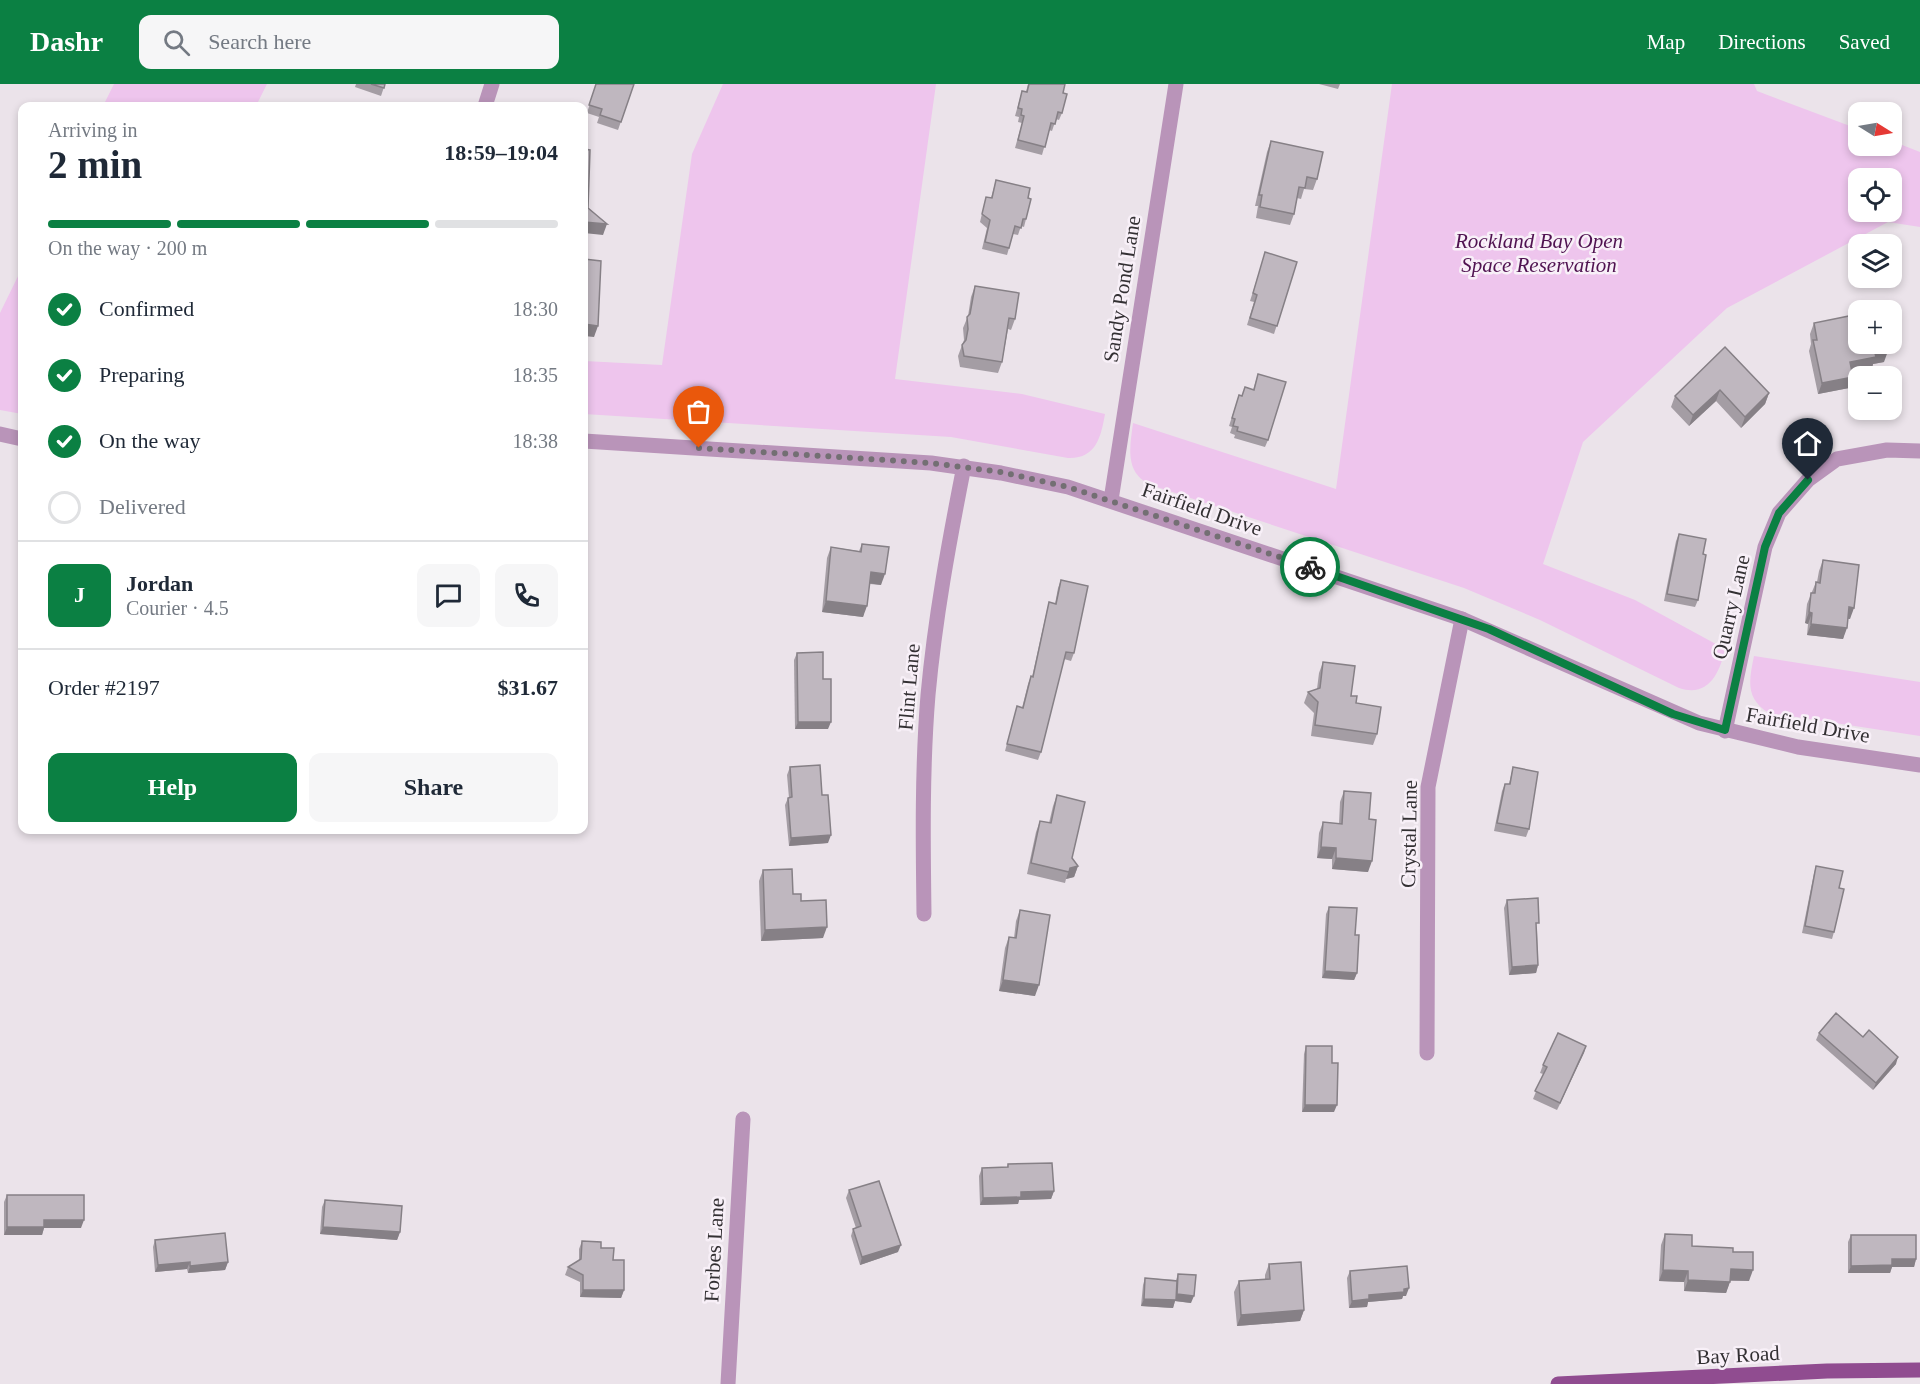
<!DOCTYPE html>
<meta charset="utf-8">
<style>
:root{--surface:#fff;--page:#f6f6f7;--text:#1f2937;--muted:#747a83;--line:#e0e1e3;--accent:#0b8043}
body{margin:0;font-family:Georgia,serif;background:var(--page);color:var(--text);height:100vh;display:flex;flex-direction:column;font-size:22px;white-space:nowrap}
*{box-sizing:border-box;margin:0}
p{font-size:20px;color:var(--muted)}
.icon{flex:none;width:33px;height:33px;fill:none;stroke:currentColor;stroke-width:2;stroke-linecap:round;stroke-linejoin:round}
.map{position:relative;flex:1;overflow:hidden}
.side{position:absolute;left:18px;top:18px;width:570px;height:732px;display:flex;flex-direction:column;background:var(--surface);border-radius:12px;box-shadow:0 3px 9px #0003}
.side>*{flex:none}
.needle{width:39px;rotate:101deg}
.tools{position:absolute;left:1848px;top:18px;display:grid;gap:12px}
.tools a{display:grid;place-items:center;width:54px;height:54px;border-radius:12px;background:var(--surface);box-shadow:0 3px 9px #0003;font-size:30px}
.pin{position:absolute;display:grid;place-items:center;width:51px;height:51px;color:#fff;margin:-62px -26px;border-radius:50% 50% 50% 0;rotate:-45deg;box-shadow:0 0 6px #0007}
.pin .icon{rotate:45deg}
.courier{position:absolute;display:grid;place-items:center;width:60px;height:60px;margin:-30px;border:4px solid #0b8043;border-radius:50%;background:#fff;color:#222;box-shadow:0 2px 8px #0007}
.head em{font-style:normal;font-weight:800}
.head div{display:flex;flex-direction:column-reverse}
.head{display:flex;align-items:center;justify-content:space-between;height:102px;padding:0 30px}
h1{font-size:39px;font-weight:800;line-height:45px}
.bar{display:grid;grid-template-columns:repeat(4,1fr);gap:9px 6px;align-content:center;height:72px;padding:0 30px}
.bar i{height:8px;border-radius:4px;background:var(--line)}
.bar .on{background:var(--accent)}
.bar p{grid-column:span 4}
.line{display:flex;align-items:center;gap:15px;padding:0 30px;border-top:2px solid var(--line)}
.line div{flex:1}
.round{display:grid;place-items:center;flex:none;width:63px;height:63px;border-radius:12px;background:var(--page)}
ol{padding:0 30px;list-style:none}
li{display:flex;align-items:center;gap:18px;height:66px}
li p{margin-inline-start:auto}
li .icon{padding:6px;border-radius:50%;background:var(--accent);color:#fff;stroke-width:4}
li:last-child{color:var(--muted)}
li i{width:33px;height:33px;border:3px solid var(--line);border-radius:50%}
.button{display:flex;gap:12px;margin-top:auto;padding:12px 30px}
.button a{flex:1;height:69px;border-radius:12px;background:var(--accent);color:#fff;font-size:24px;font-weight:800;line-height:69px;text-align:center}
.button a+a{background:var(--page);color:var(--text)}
header{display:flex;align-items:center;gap:36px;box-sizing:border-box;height:84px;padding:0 30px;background:var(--accent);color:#fff}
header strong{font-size:28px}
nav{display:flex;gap:33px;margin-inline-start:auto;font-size:21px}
.search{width:420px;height:54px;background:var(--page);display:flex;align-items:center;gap:15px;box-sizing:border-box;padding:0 21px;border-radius:12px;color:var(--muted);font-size:22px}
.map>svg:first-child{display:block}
</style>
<header>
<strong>Dashr</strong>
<div class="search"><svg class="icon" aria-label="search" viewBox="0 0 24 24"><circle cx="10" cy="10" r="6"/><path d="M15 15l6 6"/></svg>Search here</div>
<nav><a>Map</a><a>Directions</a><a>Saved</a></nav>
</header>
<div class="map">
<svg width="1920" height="1300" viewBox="0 0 1920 1300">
<rect width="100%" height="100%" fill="#ebe3ea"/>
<!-- green -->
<g fill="#eec5ed" fill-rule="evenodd">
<polygon points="114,0 267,0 256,22 103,22"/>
<path d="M723 0H936L895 295 1022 310 1105 330C1101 353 1096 375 1068 374L951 353 584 330V277L662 281 692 70Z"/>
<path d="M1392 0H1754L1757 7 1858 45V62H1892V57L1920 68V143L1888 138 1727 224 1583 358 1543 480 1635 516 1725 565C1720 588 1709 614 1679 604L1540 536 1464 504 1151 401C1124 389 1130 363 1133 339L1336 405ZM1892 94V128H1858V94Z"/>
<polygon points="22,184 22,330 0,326 0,229"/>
<path d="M1754 572 1920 598V652L1769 629C1745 615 1749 596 1754 572Z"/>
</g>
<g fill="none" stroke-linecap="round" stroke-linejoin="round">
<!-- minor -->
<g stroke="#b994b9" stroke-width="15">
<polyline points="485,22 492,0"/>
<polyline points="0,350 22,355"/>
<polyline points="584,357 931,379 1001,389 1068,403 1462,535 1699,639 1798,663 1920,681"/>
<polyline points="1111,416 1176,0"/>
<polyline points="1725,647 1765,463 1779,429 1808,396 1837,375 1887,366 1920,367"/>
<path d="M924 830C923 757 922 684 928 611 935 534 949 458 964 382"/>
<polyline points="1427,969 1428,703 1462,535"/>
<polyline points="728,1300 743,1035"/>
</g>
<!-- major -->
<polyline stroke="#904c90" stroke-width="15" points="1558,1300 1827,1287 1920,1286"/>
</g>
<!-- wall -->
<g fill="#a49da4">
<polygon points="356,0 385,0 381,12 355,3"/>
<polygon points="596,0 634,0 618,46 597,39 599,33 587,29"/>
<polygon points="1028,0 1065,0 1063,9 1062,29 1059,36 1056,35 1052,47 1049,46 1042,71 1015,64 1022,39 1018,38 1019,33 1015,32 1022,7 1026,8"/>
<polygon points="1319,0 1340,0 1338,5"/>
<polygon points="1271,57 1317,95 1313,106 1304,105 1301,115 1297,114 1294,130 1290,141 1256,134 1258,122 1255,122 1267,68"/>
<polygon points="996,96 1028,114 1026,135 1024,143 1021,142 1018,151 1013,150 1007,171 982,165 987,144 980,138 986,113 991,114"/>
<polygon points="1263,176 1297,178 1274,250 1247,241 1254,218 1250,217"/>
<polygon points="975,202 1015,235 1011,246 1008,245 1002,278 998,289 960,283 958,272 964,256 963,244 968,232 971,213"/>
<polygon points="1855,237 1884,278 1873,280 1872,284 1852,288 1849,304 1818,310 1809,267 1811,260 1810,250 1814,239"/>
<polygon points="1725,263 1769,309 1765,320 1741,344 1716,317 1689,342 1671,323 1675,312"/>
<polygon points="1258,290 1268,356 1265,363 1234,354 1235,351 1230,349 1232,343 1229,342 1239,311 1242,312 1253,306"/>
<polygon points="1679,450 1703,470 1698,516 1695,523 1664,517 1676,457"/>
<polygon points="862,460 881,501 870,500 863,533 822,528 827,474 831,463 859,467"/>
<polygon points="1823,476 1850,535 1848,535 1843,555 1807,551 1808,540 1805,539 1807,520 1816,498 1817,498 1819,487"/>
<polygon points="1061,496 1074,569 1071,577 1064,575 1041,668 1038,676 1005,667 1017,622 1022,624 1028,600 1031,592 1032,593 1047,526 1049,518 1055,520 1058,504"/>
<polygon points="797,569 823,595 828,645 795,645 794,576"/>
<polygon points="1323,578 1356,619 1377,650 1373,661 1311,652 1314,629 1304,619 1308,608 1317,605 1319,589"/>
<polygon points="790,683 822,711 828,759 789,762 785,721 788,714 789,714 787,691"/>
<polygon points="1513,683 1529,745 1526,753 1494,747 1502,707 1505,700 1509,700"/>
<polygon points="1344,707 1369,735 1368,788 1332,785 1332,775 1317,774 1319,749 1323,738 1339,740 1340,718"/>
<polygon points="1057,711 1072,774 1078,782 1074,793 1066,795 1065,799 1027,790 1036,748 1040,737 1049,739 1053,722"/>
<polygon points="1816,782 1839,804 1834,848 1832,855 1802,849 1814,789"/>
<polygon points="763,786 801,817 823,854 761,857 759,797"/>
<polygon points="1507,816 1537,846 1538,881 1536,889 1509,891 1504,824"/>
<polygon points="1329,823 1355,851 1357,889 1354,896 1322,894 1326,830"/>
<polygon points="1020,826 1035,912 999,907 1005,864 1009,853 1014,854 1016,837"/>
<polygon points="1819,949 1863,953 1896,980 1873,1006 1816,956"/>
<polygon points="1306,962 1332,979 1334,1028 1302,1028 1304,970"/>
<polygon points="1586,962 1557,1026 1533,1015 1543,990 1540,989 1543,981"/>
<polygon points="1008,1080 1054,1107 1051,1115 1019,1116 1018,1120 980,1121 979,1092 982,1084 1007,1083"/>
<polygon points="849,1106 898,1168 860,1181 851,1152 853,1145 856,1144 846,1114"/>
<polygon points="7,1111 81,1144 44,1144 42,1151 4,1151 4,1118"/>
<polygon points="325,1116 400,1148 397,1156 320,1150 322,1123"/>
<polygon points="1665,1150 1692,1162 1733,1168 1749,1197 1730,1197 1726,1209 1684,1207 1684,1198 1659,1197 1661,1161"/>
<polygon points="1851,1151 1916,1175 1914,1183 1892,1183 1890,1189 1848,1189 1848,1158"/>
<polygon points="155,1156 228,1178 225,1186 188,1189 187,1185 155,1188 153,1163"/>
<polygon points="582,1157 601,1164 613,1176 624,1206 621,1214 580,1213 580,1198 565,1191 568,1183 579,1177 579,1165"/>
<polygon points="1269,1180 1304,1226 1300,1237 1237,1242 1234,1208 1239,1197 1265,1195 1265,1191"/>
<polygon points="1350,1187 1406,1212 1403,1212 1402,1215 1368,1218 1367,1223 1349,1224 1347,1194"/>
<polygon points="1178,1190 1191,1219 1175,1217 1173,1224 1141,1222 1143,1201 1145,1194 1176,1196"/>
</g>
<!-- shaded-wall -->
<g fill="#868086">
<polygon points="584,138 607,140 603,151 584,149"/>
<polygon points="584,240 598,242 594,253 584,252"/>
<polygon points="1888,267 1884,278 1873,280 1872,284 1846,289 1850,278 1875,269"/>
<polygon points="1853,293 1849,304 1818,310 1822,299"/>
<polygon points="1720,306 1716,317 1689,342 1693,331"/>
<polygon points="1769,309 1765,320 1741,344 1745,333"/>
<polygon points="871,488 885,490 881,501 867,499"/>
<polygon points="826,517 867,522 863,533 822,528"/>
<polygon points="1849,523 1854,524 1850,535 1845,534"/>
<polygon points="1809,528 1812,529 1808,540 1805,539"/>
<polygon points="1811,540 1847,544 1843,555 1807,551"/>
<polygon points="798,638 831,638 828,645 795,645"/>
<polygon points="831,751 828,759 789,762 791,754"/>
<polygon points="1321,763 1336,764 1332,775 1317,774"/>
<polygon points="1336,774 1372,777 1368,788 1332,785"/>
<polygon points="1078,782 1074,793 1066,795 1070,784"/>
<polygon points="827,843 823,854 761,857 765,846"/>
<polygon points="1538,881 1536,889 1509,891 1512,883"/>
<polygon points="1325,887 1357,889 1354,896 1322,894"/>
<polygon points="1003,896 1039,901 1035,912 999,907"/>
<polygon points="1586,962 1584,969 1557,1026 1560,1019"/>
<polygon points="1898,973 1896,980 1873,1006 1876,999"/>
<polygon points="1305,1021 1337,1021 1334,1028 1302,1028"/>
<polygon points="1054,1107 1051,1115 1019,1116 1018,1120 980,1121 983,1114 1021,1108"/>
<polygon points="44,1136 84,1136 81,1144 44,1144 42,1151 4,1151 7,1143"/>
<polygon points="323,1143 400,1148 397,1156 320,1150"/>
<polygon points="901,1161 898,1168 860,1181 862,1173"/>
<polygon points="1892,1175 1916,1175 1914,1183 1892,1183 1890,1189 1848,1189 1851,1182"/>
<polygon points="190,1178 187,1185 155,1188 158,1181"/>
<polygon points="228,1178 225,1186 188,1189 190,1182"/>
<polygon points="1731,1185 1753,1186 1749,1197 1727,1196"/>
<polygon points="1663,1186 1688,1187 1684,1198 1659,1197"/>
<polygon points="1688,1196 1730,1198 1726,1209 1684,1207"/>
<polygon points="1409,1204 1406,1212 1403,1212 1402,1215 1368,1218 1367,1223 1349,1224 1352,1217 1369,1211"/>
<polygon points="583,1206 624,1206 621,1214 580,1213"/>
<polygon points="1177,1210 1194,1212 1191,1219 1175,1217 1173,1224 1141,1222 1144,1215"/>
<polygon points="1304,1226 1300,1237 1237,1242 1241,1231"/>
</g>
<!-- building -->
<g fill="#bfb7bf" stroke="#868086" stroke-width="1.5">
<polygon points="371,0 385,0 384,4"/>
<polygon points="596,0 634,0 621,38 600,31 602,25 589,21"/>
<polygon points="1029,0 1065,0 1063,9 1067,10 1062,29 1058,28 1055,40 1051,39 1045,63 1018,56 1024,32 1021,31 1022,25 1018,24 1022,7 1027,8"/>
<polygon points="1271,57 1323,68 1317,95 1307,93 1305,104 1299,103 1294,130 1260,123 1262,111 1259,111"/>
<polygon points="584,65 590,66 588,124 607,140 584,138"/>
<polygon points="996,96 1030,104 1028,114 1031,115 1026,135 1023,135 1021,144 1015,142 1009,164 985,158 990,136 982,130 986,113 992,114"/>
<polygon points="1265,168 1297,178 1277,242 1250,234 1257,211 1253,209"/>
<polygon points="584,175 601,177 598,242 584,240"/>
<polygon points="975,202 1019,209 1015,235 1009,234 1002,278 964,272 962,261 966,256 968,245 967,233 970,230"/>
<polygon points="1854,231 1855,237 1858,236 1858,260 1887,260 1888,267 1875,269 1876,273 1850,278 1853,293 1822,299 1813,256 1817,256 1814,239"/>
<polygon points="1725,263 1769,309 1745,333 1720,306 1693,331 1675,312"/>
<polygon points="1258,290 1286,298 1268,356 1237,347 1238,343 1233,342 1235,335 1232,334 1239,311 1242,312 1245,303 1254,306"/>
<polygon points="1679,450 1706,455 1703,470 1706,471 1698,516 1667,510"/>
<polygon points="862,460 889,463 885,490 871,488 867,522 826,517 831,463 861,468"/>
<polygon points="1823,476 1859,481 1854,524 1849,523 1847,544 1811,540 1812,529 1809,528 1811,509 1815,509 1816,498 1820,499"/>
<polygon points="1061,496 1088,502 1074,569 1066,568 1041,668 1007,660 1017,622 1023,624 1031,592 1033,593 1049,518 1056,520"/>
<polygon points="823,568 823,595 831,595 831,638 798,638 797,569"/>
<polygon points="1323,578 1355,582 1351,612 1357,612 1356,619 1381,623 1377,650 1315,641 1318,618 1308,608 1320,604"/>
<polygon points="820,681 822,711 828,711 831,751 791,754 788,714 792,713 790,683"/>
<polygon points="1513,683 1538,688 1529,745 1497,739 1505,700 1510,700"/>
<polygon points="1344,707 1371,709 1369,735 1376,736 1372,777 1336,774 1336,764 1321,763 1323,738 1342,740"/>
<polygon points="1057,711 1085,718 1072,774 1078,782 1070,784 1069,788 1031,779 1040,737 1051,739"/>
<polygon points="1816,782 1843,787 1839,804 1844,805 1834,848 1805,842"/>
<polygon points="792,785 793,810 801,810 801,817 826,816 827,843 765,846 763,786"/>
<polygon points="1538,814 1539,839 1536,839 1538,881 1512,883 1507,816"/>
<polygon points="1329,823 1357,824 1355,851 1359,851 1357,889 1325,887"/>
<polygon points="1020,826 1050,831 1039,901 1003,896 1009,853 1016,854"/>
<polygon points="1836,929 1863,953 1869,946 1898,973 1876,999 1819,949"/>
<polygon points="1558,949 1586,962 1560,1019 1535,1007 1547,983 1543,981"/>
<polygon points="1306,962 1332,962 1332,979 1338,979 1337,1021 1305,1021"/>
<polygon points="1052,1079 1054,1107 1021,1108 1021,1113 983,1114 982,1084 1008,1083 1008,1080"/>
<polygon points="879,1097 901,1161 862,1173 853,1145 861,1142 849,1106"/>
<polygon points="7,1111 84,1111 84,1136 44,1136 44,1143 7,1143"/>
<polygon points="325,1116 402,1122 400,1148 323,1143"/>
<polygon points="225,1149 228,1178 190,1182 190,1178 158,1181 155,1156"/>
<polygon points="1665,1150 1692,1151 1692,1162 1733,1164 1733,1168 1753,1168 1753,1186 1731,1185 1730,1198 1688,1196 1688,1187 1663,1186"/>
<polygon points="1851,1151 1916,1151 1916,1175 1892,1175 1892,1181 1851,1182"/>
<polygon points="582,1157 601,1158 601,1164 614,1164 613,1176 624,1176 624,1206 583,1206 583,1191 568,1183 581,1175"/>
<polygon points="1301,1178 1304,1226 1241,1231 1239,1197 1270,1195 1269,1180"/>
<polygon points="1407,1182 1409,1204 1404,1205 1404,1208 1369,1211 1369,1215 1352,1217 1350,1187"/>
<polygon points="1178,1190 1196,1191 1194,1212 1177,1210"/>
<polygon points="1145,1194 1177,1197 1176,1216 1144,1215"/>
</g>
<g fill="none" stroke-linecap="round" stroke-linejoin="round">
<!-- done -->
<polyline stroke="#736f73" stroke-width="6" stroke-dasharray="0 10.8" points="699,364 931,379 1001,388 1068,403 1310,483"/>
<!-- route -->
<polyline stroke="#0b8043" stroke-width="8" points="1310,483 1489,545 1673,630 1725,646 1765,463 1779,429 1808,396"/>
</g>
<g text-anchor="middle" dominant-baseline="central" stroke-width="5" stroke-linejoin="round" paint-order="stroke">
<!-- park labels -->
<g font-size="21" font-style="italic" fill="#501351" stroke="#f8f0f8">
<text x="1539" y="157">Rockland Bay Open<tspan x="1539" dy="24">Space Reservation</tspan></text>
</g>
<!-- street labels -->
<g font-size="21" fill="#333033" stroke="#f8f0f8">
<text transform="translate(1122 205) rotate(-81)">Sandy Pond Lane</text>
<text transform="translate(1202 425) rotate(19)">Fairfield Drive</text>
<text transform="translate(1731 523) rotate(-77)">Quarry Lane</text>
<text transform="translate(909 603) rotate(-85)">Flint Lane</text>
<text transform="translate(1808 641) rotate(10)">Fairfield Drive</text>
<text transform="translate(1409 750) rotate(-89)">Crystal Lane</text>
<text transform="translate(714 1166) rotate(-87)">Forbes Lane</text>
<text transform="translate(1738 1271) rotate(-3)">Bay Road</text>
</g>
</g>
</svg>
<div class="tools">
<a><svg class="needle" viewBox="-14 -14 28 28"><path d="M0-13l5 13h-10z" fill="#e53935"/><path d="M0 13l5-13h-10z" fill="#747a83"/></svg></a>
<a><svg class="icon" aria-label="locate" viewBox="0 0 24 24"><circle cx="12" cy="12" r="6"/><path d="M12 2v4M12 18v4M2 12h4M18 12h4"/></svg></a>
<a><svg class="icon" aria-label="layers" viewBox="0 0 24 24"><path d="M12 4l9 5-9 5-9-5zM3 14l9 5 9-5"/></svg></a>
<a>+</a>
<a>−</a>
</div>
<div class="pin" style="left:699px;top:364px;background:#ea580c"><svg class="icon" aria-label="bag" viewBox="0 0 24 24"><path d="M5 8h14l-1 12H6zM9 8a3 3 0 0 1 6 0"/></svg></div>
<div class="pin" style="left:1808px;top:396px;background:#1f2937"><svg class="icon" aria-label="home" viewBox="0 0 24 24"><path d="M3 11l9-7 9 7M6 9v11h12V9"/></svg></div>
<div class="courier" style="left:1310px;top:483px"><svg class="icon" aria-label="bike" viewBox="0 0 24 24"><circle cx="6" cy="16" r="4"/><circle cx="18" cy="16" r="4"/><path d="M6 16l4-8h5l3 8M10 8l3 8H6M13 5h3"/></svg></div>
<section class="side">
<div class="head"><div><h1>2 min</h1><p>Arriving in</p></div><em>18:59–19:04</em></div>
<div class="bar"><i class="on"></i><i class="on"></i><i class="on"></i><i></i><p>On the way · 200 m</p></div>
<ol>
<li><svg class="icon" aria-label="check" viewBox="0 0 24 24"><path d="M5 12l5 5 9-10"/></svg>Confirmed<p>18:30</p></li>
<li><svg class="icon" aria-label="check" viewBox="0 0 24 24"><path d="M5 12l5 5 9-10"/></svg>Preparing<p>18:35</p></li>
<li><svg class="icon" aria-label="check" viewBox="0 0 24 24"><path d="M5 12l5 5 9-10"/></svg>On the way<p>18:38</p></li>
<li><i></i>Delivered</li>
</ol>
<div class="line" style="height:108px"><b class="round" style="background:var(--accent);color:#fff">J</b><div><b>Jordan</b><p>Courier · 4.5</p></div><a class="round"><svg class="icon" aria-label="chat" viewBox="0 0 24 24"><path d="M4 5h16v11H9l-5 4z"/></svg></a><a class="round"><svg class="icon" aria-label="phone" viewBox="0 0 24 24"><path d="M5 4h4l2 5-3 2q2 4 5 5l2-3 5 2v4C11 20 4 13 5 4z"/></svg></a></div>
<div class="line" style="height:78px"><div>Order #2197</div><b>$31.67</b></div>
<div class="button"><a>Help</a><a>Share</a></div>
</section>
</div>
